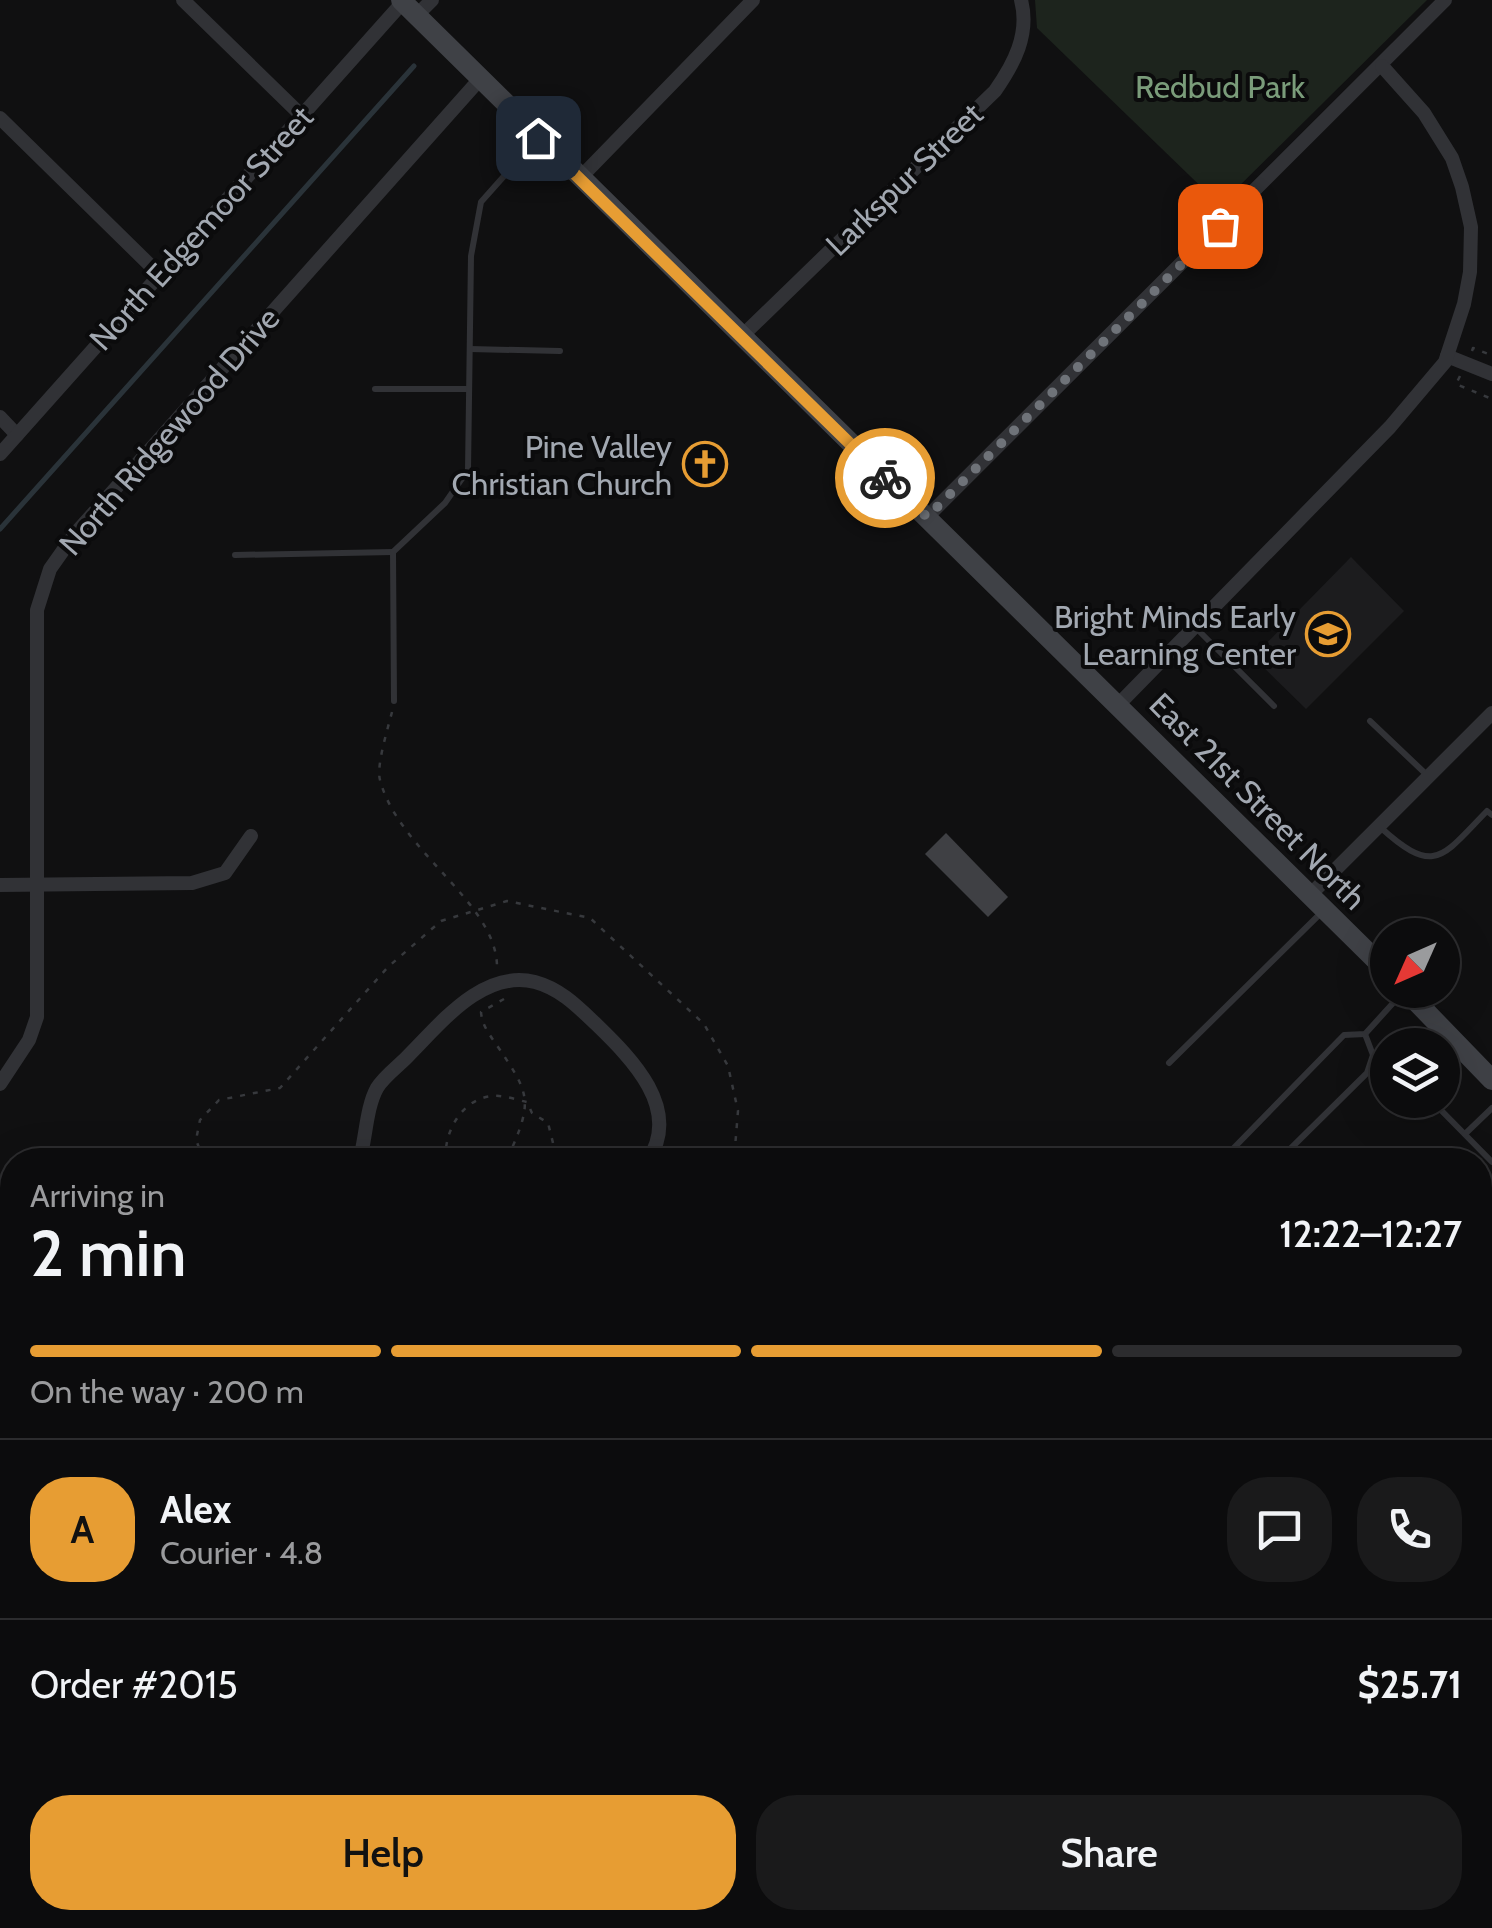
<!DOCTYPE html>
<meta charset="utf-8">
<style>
:root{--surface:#0c0c0d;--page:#1a1a1b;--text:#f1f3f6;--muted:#9a9b9d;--line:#2c2c2e;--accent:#e79d33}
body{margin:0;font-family:Cabin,sans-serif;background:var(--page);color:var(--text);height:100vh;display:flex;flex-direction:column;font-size:38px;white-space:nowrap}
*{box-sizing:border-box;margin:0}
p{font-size:32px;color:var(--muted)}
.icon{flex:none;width:55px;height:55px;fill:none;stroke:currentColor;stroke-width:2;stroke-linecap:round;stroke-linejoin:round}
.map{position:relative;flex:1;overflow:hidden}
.details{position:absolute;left:0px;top:1148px;width:1492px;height:782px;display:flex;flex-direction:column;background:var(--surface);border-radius:40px 40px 0 0;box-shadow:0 10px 40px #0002,0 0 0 2px var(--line)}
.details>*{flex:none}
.needle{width:65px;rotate:225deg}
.fabs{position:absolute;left:1370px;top:918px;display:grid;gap:20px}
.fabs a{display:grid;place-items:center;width:90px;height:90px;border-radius:50%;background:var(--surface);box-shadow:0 10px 40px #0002,0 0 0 2px var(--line);font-size:50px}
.pin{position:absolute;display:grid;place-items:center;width:85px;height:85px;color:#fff;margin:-42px;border-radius:20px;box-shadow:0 5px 15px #0006}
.courier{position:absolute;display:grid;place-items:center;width:100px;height:100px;margin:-50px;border:8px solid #e79d33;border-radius:50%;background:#fff;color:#222;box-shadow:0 2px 12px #0007}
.overview em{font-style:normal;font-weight:600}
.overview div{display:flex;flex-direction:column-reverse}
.overview{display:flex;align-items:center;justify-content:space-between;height:170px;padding:0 30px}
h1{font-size:65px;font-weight:600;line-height:75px}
.bar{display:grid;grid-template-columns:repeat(4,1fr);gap:15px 10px;align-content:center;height:120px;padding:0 30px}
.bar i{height:12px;border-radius:8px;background:var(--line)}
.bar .active{background:var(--accent)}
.bar p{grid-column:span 4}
.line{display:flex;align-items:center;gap:25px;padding:0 30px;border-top:2px solid var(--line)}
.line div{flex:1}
.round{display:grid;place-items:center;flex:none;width:105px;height:105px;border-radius:40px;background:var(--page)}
.button{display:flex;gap:20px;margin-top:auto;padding:20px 30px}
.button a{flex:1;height:115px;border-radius:40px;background:var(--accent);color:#111;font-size:40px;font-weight:600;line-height:115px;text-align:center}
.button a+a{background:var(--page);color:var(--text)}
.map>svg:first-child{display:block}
</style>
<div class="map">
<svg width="1492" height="1928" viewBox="0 0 1492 1928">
<rect width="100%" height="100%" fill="#101011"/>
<!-- built -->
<polygon fill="#1c1c1e" points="1351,557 1404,611 1306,709 1253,657"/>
<!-- green -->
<polygon fill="#1d241d" points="1035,0 1427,0 1220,205 1037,28"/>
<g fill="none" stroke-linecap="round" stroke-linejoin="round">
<!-- stream -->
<polyline stroke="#2a3339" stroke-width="5" points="0,529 414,66"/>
</g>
<!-- building -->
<polygon fill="#3f4044" points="946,833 1008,897 988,917 925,854"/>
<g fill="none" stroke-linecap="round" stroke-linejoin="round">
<!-- path -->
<g stroke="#37393d" stroke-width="2.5" stroke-dasharray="5 8" stroke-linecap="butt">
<polyline points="1472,351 1473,348 1491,355"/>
<polyline points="1460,376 1456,384 1492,399"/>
<path d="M392 712C388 728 376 766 380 780 399 852 498 903 497 968"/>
<path d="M504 999 481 1012C482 1026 490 1035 498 1047 530 1094 533 1101 509 1155L513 1160"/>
<polyline points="204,1160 196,1140 200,1120 219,1100 280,1088 388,967 441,921 507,901 590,918 704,1024 728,1066 738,1111 734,1160"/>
<path d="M446 1160C443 1132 463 1097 494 1096 504 1095 517 1100 527 1102L532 1113 548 1123 554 1147 541 1160"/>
<polyline points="1319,1918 1340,1928"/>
</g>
<!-- service -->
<g stroke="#313236" stroke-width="6">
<polyline points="470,349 560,351"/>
<polyline points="375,389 469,389"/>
<polyline points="235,555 393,552"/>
<polyline points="1195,627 1274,706"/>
<polyline points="394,701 393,552 445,503 468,470 471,256 481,202 537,139"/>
<polyline points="1370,721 1428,776"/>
<path d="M1380 827C1435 877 1442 857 1487 811L1492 815"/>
<polyline points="1169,1063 1324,910"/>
<polyline points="1431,1100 1492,1162"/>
<polyline points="1465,1134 1492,1108"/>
<polyline points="1222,1160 1344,1035 1365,1034 1404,991"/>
<polyline points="1279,1160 1367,1073 1373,1055 1365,1034"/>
<polyline points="1480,1315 1492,1328"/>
<polyline points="1480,1362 1492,1374"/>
<polyline points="1480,1540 1492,1527"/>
<polyline points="1480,1775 1492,1787"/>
</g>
<!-- minor -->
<g stroke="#313236" stroke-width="14">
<polyline points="183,0 301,115"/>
<polyline points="417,15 432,0"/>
<polyline points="0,118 159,274"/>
<polyline points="580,178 753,0"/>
<path d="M742 336 995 91C1014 64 1030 34 1021 0"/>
<polyline points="1447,356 1492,374"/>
<polyline points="0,417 17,435"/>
<polyline points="0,454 403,2"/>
<polyline points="927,517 1445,0"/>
<polyline points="1118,705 1390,427 1445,362 1464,304 1470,272 1471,227 1462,187 1452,158 1424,113 1382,66"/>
<polyline points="0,885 192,883 225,873 251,836"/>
<polyline points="1310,895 1492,713"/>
<polyline points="0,1084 29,1040 37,1017 37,610 50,569 74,535 480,79"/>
<polyline points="324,1160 361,1154"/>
<path d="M362 1160 361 1154C366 1134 367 1106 377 1088 384 1076 400 1065 409 1055 441 1023 483 969 535 982 561 989 578 1007 597 1025 632 1059 682 1109 648 1160"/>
<polyline points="1480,1199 1492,1187"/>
<polyline points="0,1287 12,1300"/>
<polyline points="0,1414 12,1401"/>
<polyline points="0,1819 12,1816"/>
<polyline points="65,1918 71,1928"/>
<polyline points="416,1918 421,1928"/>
<polyline points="757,1918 768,1928"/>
<polyline points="584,1928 595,1918"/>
</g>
<!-- secondary -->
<g stroke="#3f4146" stroke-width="20">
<polyline points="401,0 1388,972"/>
<polyline points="1405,990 1492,1080"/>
</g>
</g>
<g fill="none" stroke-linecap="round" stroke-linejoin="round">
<!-- done -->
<polyline stroke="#6f7379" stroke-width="10" stroke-dasharray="0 18" points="885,478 927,517 1220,226"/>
<!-- route -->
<polyline stroke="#e79d33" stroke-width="12" points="538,138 885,478"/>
</g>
<!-- icons -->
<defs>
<symbol id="church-ring" viewBox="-11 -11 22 22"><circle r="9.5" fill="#0b0b0c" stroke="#e79d33" stroke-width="1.5"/><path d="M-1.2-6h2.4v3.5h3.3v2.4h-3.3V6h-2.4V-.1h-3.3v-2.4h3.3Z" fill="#e79d33"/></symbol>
<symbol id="school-ring" viewBox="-11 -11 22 22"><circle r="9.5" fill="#0b0b0c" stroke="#e79d33" stroke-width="1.5"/><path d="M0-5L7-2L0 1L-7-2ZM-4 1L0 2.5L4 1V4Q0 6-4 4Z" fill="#e79d33"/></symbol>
</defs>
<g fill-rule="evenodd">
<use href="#church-ring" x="680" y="439" width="50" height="50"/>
<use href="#school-ring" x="1303" y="609" width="50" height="50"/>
</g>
<g text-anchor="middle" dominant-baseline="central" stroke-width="8" stroke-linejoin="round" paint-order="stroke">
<!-- park labels -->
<g font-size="32" fill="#7a9c7a" stroke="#0b0b0c">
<text x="1220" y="86">Redbud Park</text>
</g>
<!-- street labels -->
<g font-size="32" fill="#a2a8b1" stroke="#0b0b0c">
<text transform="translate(904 179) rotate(-44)">Larkspur Street</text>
<text transform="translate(201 228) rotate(-48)">North Edgemoor Street</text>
<text transform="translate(169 431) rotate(-49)">North Ridgewood Drive</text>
<text transform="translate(1258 801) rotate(45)">East 21st Street North</text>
</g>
<!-- poi labels -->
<g font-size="32" fill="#a2a8b1" stroke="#0b0b0c" text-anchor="end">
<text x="672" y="446">Pine Valley<tspan x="672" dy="37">Christian Church</tspan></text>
<text x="1296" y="616">Bright Minds Early<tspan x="1296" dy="37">Learning Center</tspan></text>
</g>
</g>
</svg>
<div class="fabs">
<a><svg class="needle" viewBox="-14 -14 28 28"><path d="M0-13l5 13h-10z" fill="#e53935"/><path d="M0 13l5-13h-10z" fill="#9a9b9d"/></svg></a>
<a><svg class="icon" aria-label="layers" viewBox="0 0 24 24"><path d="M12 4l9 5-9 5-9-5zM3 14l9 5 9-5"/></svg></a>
</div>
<div class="pin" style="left:1220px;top:226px;background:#ea580c"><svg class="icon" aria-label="bag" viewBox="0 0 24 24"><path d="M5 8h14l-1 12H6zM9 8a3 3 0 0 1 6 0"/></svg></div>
<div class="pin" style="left:538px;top:138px;background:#1f2937"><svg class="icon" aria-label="home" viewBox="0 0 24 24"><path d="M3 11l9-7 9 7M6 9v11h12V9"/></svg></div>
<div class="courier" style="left:885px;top:478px"><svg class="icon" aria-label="bike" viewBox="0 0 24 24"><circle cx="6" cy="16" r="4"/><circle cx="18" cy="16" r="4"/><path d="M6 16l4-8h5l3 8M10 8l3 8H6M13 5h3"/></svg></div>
<section class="details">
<div class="overview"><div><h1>2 min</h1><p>Arriving in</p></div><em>12:22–12:27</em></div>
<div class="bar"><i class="active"></i><i class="active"></i><i class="active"></i><i></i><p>On the way · 200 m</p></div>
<div class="line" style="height:180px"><b class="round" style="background:var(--accent);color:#111">A</b><div><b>Alex</b><p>Courier · 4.8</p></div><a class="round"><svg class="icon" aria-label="chat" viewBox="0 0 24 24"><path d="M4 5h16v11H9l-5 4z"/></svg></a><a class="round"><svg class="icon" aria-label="phone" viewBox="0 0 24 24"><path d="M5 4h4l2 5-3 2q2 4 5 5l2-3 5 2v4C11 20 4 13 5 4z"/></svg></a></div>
<div class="line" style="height:130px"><div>Order #2015</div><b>$25.71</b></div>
<div class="button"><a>Help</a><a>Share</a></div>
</section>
</div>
